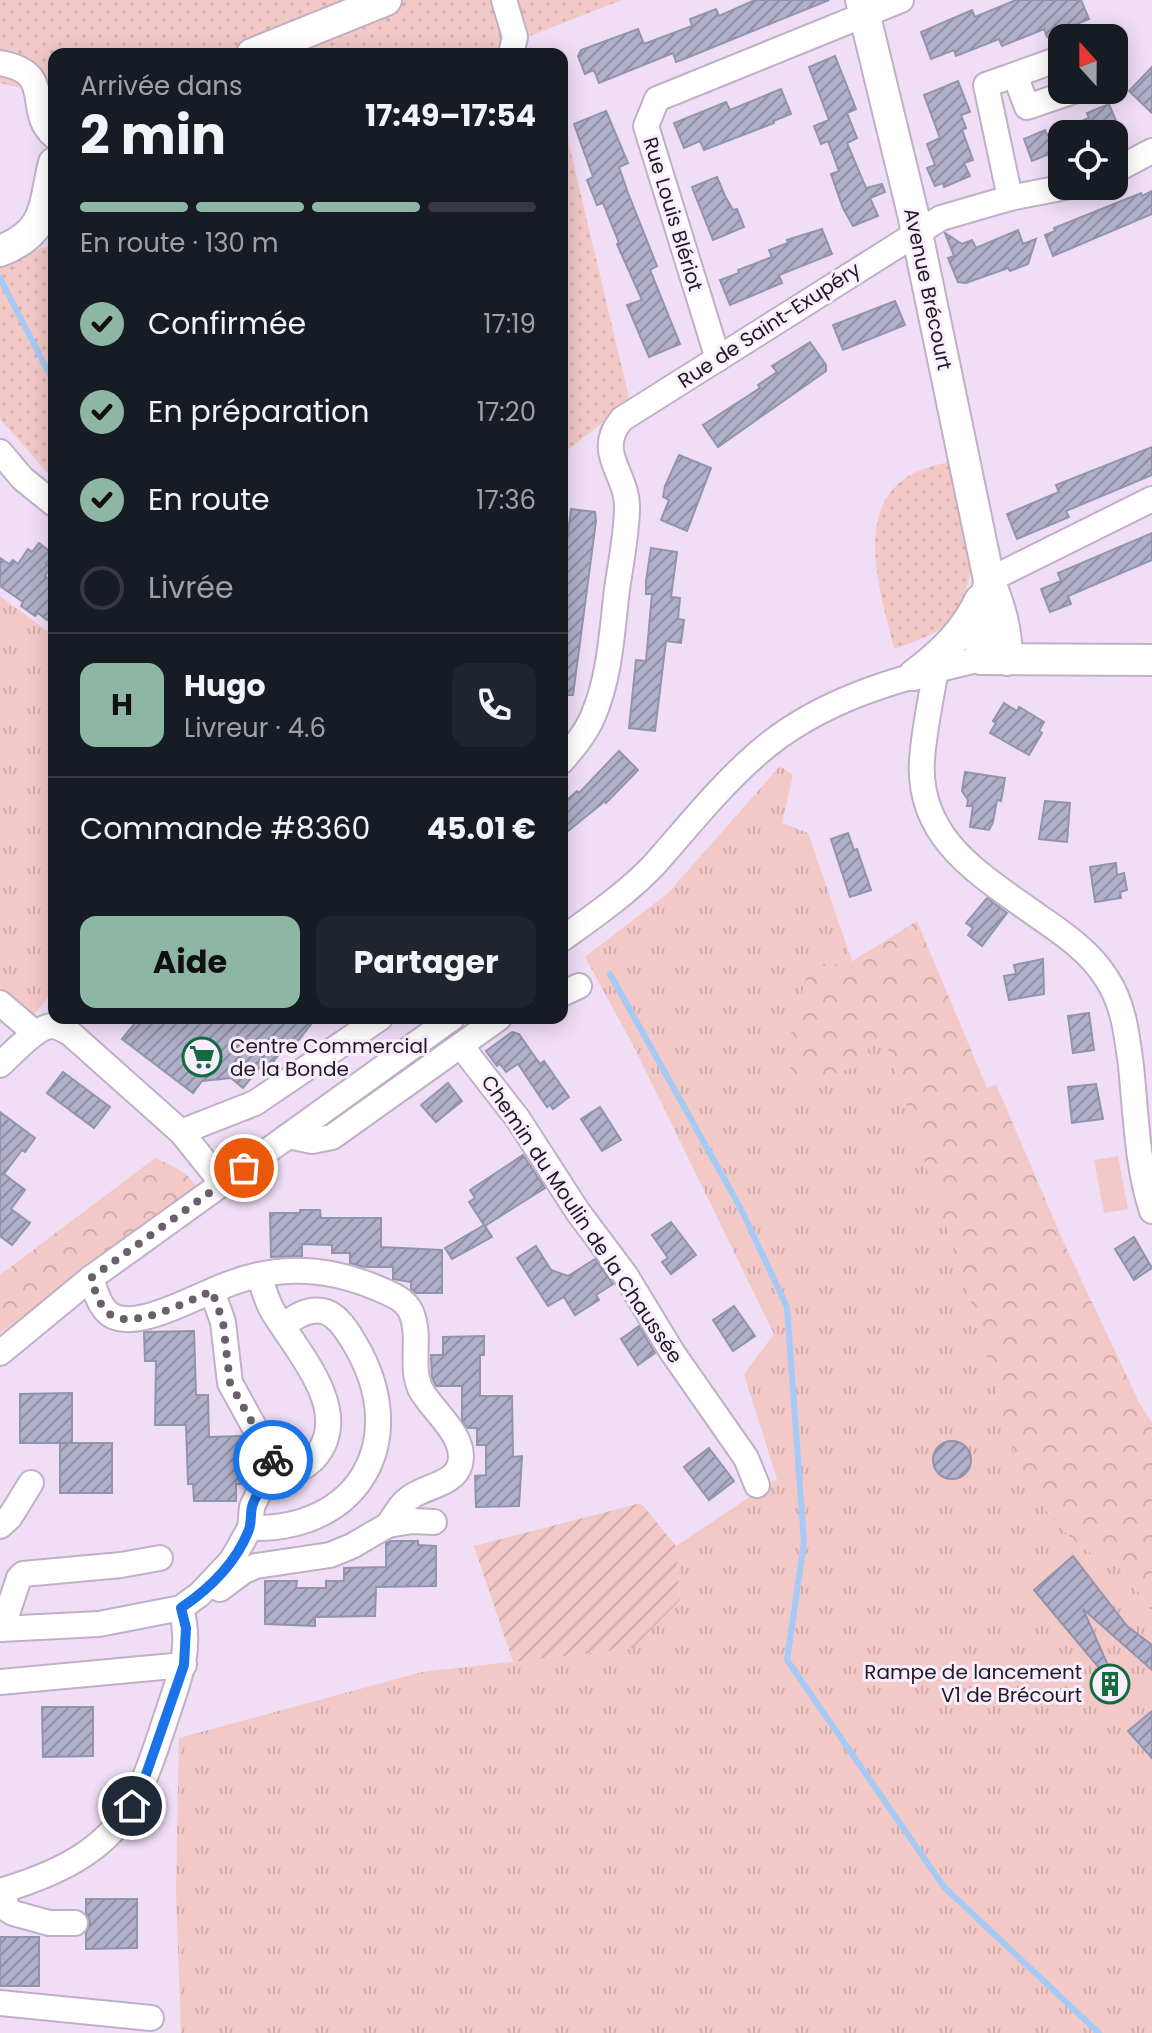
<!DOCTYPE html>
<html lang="fr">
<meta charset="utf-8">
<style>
:root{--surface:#171b24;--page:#20242c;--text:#f1f3f6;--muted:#9ea1a6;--line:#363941;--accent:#8db6a4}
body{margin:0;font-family:Poppins,sans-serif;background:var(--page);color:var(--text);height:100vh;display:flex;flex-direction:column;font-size:30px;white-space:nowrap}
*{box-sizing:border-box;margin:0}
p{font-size:26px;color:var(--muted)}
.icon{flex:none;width:44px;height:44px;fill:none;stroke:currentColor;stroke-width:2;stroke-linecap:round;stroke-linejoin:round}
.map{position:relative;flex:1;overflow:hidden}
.details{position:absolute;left:48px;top:48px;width:520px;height:976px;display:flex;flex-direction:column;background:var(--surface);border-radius:16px;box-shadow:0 4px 20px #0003}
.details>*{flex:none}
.needle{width:52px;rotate:339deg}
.buttons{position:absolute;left:1048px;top:24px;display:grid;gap:16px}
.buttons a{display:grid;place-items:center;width:80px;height:80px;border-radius:16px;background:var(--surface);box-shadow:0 4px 20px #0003;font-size:40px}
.pin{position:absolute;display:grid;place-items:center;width:68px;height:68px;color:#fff;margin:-34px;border:4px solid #fff;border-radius:50%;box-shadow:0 2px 8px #0007}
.courier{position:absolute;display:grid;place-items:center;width:80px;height:80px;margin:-40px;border:6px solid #1a73e8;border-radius:50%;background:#fff;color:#222;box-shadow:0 2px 10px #0007}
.overview em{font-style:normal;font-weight:700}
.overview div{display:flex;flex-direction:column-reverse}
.overview{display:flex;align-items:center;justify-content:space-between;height:136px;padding:0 32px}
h1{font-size:52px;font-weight:700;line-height:60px}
.bar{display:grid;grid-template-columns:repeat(4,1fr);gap:12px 8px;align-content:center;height:96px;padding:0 32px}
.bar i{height:10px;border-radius:6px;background:var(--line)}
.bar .selected{background:var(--accent)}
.bar p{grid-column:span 4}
.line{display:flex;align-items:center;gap:20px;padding:0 32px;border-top:2px solid var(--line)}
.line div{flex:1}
.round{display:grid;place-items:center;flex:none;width:84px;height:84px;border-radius:16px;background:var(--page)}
ol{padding:0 32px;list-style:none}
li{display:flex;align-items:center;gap:24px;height:88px}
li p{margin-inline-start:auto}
li .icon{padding:8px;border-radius:50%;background:var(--accent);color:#111;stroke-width:4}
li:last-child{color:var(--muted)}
li i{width:44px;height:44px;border:4px solid var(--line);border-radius:50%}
.cta{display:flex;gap:16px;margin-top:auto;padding:16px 32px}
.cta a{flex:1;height:92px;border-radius:16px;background:var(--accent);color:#111;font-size:32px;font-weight:700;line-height:92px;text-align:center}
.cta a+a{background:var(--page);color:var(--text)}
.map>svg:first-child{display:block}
</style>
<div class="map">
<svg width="1152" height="2033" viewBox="0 0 1152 2033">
<defs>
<pattern id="grass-tufts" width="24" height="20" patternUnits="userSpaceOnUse" patternTransform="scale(2)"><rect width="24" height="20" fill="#f3c9c7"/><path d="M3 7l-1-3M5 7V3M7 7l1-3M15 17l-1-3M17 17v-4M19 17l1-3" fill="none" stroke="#d0acab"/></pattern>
<pattern id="forest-crowns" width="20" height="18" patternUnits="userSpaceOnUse" patternTransform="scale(2)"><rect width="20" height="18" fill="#f3c9c7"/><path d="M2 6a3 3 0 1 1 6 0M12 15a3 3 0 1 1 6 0" fill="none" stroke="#d0acab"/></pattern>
<pattern id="park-dots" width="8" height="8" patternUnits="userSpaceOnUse" patternTransform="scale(2)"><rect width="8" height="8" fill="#f3c9c7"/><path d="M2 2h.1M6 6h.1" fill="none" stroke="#d0acab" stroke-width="1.8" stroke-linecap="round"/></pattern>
<pattern id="garden-furrows" width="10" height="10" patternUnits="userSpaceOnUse" patternTransform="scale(2)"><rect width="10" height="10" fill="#f3c9c7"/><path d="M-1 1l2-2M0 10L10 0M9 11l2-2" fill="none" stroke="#d0acab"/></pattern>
<pattern id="building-hatch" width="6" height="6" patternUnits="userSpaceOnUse" patternTransform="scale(2)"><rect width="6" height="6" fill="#b0b0cb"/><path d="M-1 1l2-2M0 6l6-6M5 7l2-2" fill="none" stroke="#8f8ea4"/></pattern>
</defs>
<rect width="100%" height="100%" fill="#f0def7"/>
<!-- grass -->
<g fill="url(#grass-tufts)">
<polygon points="0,596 47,631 54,626 54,990 34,1015 0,988"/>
<polygon points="780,766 793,775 782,823 808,833 852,961 846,965 882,1029 979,1328 1022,1483 1078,1546 1123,1570 1152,1612 1152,2033 181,2033 176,1893 179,1738 422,1672 633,1648 680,1600 676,1546 777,1479 744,1374 774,1334 635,1049 585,957 668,893"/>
</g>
<!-- forest -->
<g fill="url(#forest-crowns)">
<polygon points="917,921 987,1088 996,1084 1064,1243 1141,1406 1152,1422 1152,1612 1123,1570 1078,1546 1022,1483 979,1328 882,1030 854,1068 823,1076 793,1078 786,1052 810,963 846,965"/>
<path d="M155 1158C172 1166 188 1171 197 1188L0 1333V1275Z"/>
</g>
<!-- park -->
<g fill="url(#park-dots)">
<polygon points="0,0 622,0 484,54 54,54 54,115 21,88 0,83"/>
<polygon points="562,115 630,402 562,454"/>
<polygon points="54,243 54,480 0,419 0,266"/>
<path d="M951 462 971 570C958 625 946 631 894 649 876 576 844 478 951 462Z"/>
</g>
<!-- garden -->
<polygon fill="url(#garden-furrows)" points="641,1503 676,1546 680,1600 633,1648 513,1662 474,1546"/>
<!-- pitch -->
<polygon fill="#f3c9c7" points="1118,1156 1128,1209 1104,1213 1094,1160"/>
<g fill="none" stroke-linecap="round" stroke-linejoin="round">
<!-- stream -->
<g stroke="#a4caf5" stroke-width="6">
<polyline points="0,278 54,383"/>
<polyline points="562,901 565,908"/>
<polyline points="610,974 741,1209 787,1307 804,1542 787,1660 944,1887 1099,2033"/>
</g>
</g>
<!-- building -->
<g fill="url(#building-hatch)" stroke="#9293ac" stroke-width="2">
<polygon points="755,0 829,0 684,59 676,62 673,53 599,83 594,70 585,74 578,56 581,50 638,29 644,44 692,26 690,19 716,9 719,16"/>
<polygon points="1016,0 1081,0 1089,19 1047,37 1044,29 1002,46 999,39 956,56 954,50 931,59 921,32 972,10 975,17"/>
<polygon points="835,56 856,109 847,113 857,138 847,143 866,188 882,184 885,192 870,198 878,216 853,226 843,208 831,174 839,171 828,141 821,144 814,126 829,120 809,67"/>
<polygon points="1152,67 1152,113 1129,91"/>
<polygon points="958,81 970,112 961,115 966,128 962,130 973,160 964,163 970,176 944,187 943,183 935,186 927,168 935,165 927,144 940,138 924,95"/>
<polygon points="781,89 791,114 773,121 774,123 704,150 700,141 684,148 674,123 726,102 730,110"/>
<polygon points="1109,104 1118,126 1099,134 1062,134 1062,149 1032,161 1024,139 1045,130 1047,135 1089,118 1087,113"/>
<polygon points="606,111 628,163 619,167 628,193 657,266 650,270 680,344 649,357 627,305 642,300 620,251 617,244 619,243 603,203 597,205 587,180 593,177 574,124"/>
<polygon points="717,177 725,196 733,210 737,209 744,227 713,240 692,187"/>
<polygon points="1152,191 1152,214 1053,256 1045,235 1055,231 1054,228 1141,193 1142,196"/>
<polygon points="822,229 832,254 779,275 782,283 730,305 720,280 739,273 738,270 772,257 769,250 788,243 787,240"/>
<polygon points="1018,230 1023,244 1036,239 1028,264 1010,271 1008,268 966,283 958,282 948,258 954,256 945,233 962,244 972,240 976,248"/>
<polygon points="895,301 905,325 843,350 833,325"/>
<polygon points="810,342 826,365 826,371 718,447 703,425 760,388 758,385 777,372 772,366"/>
<polygon points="1152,447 1152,475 1066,511 1069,517 1017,539 1007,514 1059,492 1056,485"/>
<polygon points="679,455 711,468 687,531 661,520 669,500 663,497 665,486"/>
<polygon points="571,509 595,512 596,521 573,695 562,695 562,556 565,556"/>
<polygon points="1152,533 1152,560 1068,596 1071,604 1050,612 1041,589 1061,581 1058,573"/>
<polygon points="39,543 53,554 46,563 51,567 45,576 54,583 54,611 47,620 38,613 35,616 21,606 23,602 0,586 0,558 9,564 13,560 18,564 28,549 32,552"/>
<polygon points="651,548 677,552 671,597 680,598 678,619 684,620 681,643 666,641 655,731 629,728 636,660 646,661 652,594 646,594 646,581"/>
<polygon points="1004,703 1017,711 1019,707 1044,722 1039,731 1042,733 1029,755 990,733 996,723 993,721"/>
<polygon points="619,751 638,770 606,803 605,801 562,836 562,804 577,791 579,793"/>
<polygon points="965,772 1005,778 1001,801 997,800 993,822 989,830 970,827 973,806 967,806 968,800 962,791"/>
<polygon points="1045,801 1070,803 1067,842 1039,839"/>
<polygon points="848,833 854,850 857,849 871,890 850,897 831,839"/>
<polygon points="1116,863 1117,875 1124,873 1127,890 1120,892 1121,898 1095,902 1090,867"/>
<polygon points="987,898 1007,913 982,946 968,935 973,928 966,923"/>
<polygon points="1043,959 1044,994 1009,1000 1004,976 1016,974 1014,965"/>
<polygon points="1089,1013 1094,1050 1073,1053 1068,1016"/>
<polygon points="139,1018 316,1018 293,1047 288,1043 270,1066 264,1062 243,1088 231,1078 202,1081 193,1093 122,1039"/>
<polygon points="512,1032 519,1034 540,1064 544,1061 569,1097 553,1109 550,1105 547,1107 518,1064 506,1072 500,1064 497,1066 486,1051"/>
<polygon points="63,1072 110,1107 94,1128 47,1093"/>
<polygon points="448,1083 462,1101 436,1122 421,1105"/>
<polygon points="1096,1084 1103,1119 1072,1123 1068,1087"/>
<polygon points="600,1107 621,1140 602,1151 581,1119"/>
<polygon points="0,1112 35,1138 25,1152 22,1150 4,1174 25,1190 11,1209 30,1223 12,1245 0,1236"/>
<polygon points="523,1155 545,1188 485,1226 492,1237 452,1259 445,1248 484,1225 469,1202 475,1198 470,1190"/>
<polygon points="300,1210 320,1210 321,1218 381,1218 381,1247 442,1250 442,1293 416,1293 411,1289 411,1282 393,1279 393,1267 364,1267 350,1263 350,1253 332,1253 332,1245 302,1244 302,1256 271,1257 270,1213 300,1213"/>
<polygon points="671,1222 696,1255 671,1274 662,1262 668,1258 652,1235"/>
<polygon points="1134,1237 1152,1268 1134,1280 1115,1249"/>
<polygon points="536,1246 551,1270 568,1276 595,1259 613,1284 596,1295 599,1300 575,1315 564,1297 548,1306 517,1258"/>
<polygon points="734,1306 755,1336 733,1351 713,1320"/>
<polygon points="639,1326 655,1353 638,1365 621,1339"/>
<polygon points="194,1331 196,1395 208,1395 209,1437 241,1436 241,1484 236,1484 236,1501 194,1501 193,1484 188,1484 186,1425 155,1425 156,1361 145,1361 144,1332"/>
<polygon points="484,1336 484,1355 480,1355 480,1396 512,1396 513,1457 522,1456 519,1506 476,1507 475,1476 486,1475 486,1445 477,1445 477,1428 467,1428 462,1420 462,1386 436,1386 432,1377 431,1355 443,1355 443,1337"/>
<polygon points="72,1393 72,1443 20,1443 20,1394"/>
<circle cx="952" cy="1460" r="19"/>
<rect x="60" y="1443" width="52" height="50"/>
<polygon points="709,1448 734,1481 709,1500 684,1467"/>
<polygon points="391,1541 418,1541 418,1545 436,1546 436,1586 376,1587 375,1616 315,1617 315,1626 265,1624 265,1581 297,1581 296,1588 326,1588 326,1581 344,1581 344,1568 386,1567 386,1543"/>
<polygon points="1073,1556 1127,1626 1152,1645 1152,1670 1083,1609 1114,1679 1110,1681 1034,1590"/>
<polygon points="42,1707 93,1707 93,1756 43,1757"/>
<polygon points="1152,1711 1152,1758 1128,1731"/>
<polygon points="86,1899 137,1899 137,1948 86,1949 86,1933 90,1922 86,1913"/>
<rect x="0" y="1937" width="39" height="49"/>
</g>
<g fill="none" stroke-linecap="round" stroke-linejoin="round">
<defs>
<g id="minor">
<polyline points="504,0 515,37 511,54"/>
<path d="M0 63C57 72 24 111 54 136"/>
<polyline points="1015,75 1027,107 1077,90"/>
<polyline points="1114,171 1152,151"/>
<polyline points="1010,198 986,85 1062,58"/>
<polyline points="718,359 646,126 657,99 901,0"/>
<polyline points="0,452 23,479 54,504"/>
<polyline points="989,580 1152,499"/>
<path d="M936 669C931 699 924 730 922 760 917 838 979 874 1035 914 1061 932 1090 951 1107 979 1124 1005 1127 1036 1131 1066 1136 1114 1137 1166 1152 1211"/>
<path d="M562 761C574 747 586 733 593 716 610 677 612 631 617 589 621 563 626 537 627 510 629 474 593 453 622 419L941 218 1010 198 1071 186"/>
<path d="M562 939C594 916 626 894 653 866 687 828 718 788 757 754 819 699 902 677 981 659"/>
<polyline points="562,994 579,986"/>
<polyline points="0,1003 35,1033"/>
<polyline points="461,1046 518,1119 578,1212 626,1276 672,1352 746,1458 757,1485"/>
<path d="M0 1065C11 1055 38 1025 53 1026 60 1027 66 1031 71 1034L181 1132 222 1183"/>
<polyline points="181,1132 255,1103 380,1018"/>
<polyline points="288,1136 312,1141 332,1137 499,1018"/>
<path d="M259 1275C263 1287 266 1299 272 1310 293 1346 348 1404 321 1449 311 1466 293 1474 274 1476"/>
<path d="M91 1278C94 1287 97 1299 103 1307 122 1338 186 1301 212 1291"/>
<polyline points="0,1353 91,1278 452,1018"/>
<polyline points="0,1526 10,1517 31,1483"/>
<path d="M250 1528C361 1531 411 1438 355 1344 348 1332 337 1313 322 1311 307 1308 293 1318 283 1326"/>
<polyline points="220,1589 244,1571 256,1566 330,1555 352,1546 388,1525 412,1521 434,1522"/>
<path d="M0 1629 99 1624 181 1608 200 1594 232 1560 250 1528 252 1507 259 1492 274 1476 273 1461 230 1383 223 1322 212 1291C268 1265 320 1264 377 1288 391 1294 405 1299 411 1312 422 1337 409 1367 421 1390 433 1412 467 1436 460 1464 455 1484 426 1486 411 1497 401 1503 395 1515 388 1525"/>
<polyline points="2,1629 19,1578 23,1574 121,1565 160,1558"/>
<polyline points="0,1682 184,1665"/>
<path d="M0 1891C61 1873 117 1847 142 1784 152 1762 159 1738 167 1715 180 1675 192 1649 181 1608"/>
<polyline points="2,1891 8,1910 13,1913 49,1923 75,1923"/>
<polyline points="0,2003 151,2018"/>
</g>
<g id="major">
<path d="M861 0 913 214 989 580C1000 607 1007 630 1007 660"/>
<polyline points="252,54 386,0"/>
<path d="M0 251C49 232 43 206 54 163"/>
<polyline points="989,582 981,633 981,659 1152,660"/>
<path d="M914 675C942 654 965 632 980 600"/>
</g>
</defs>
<!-- minor casing -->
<use href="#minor" stroke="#c0afc6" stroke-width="28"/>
<!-- major casing -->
<use href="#major" stroke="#c0afc6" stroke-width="34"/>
<!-- minor -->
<use href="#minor" stroke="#fff" stroke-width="24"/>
<!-- major -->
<use href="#major" stroke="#fff" stroke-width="30"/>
</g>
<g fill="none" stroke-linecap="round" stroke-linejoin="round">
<!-- done -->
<path stroke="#695f6d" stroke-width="8" stroke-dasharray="0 14.4" d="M244 1168 91 1278C94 1287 97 1299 103 1307 122 1338 186 1301 212 1291L223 1322 230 1383 273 1460"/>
<!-- route -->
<path stroke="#1a73e8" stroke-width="10" d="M132 1806 142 1786 184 1665 186 1628 181 1608C209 1589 235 1564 248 1532 252 1524 250 1515 252 1507 255 1494 265 1484 274 1476L273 1460"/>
</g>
<!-- icons -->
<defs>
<symbol id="supermarket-ring" viewBox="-11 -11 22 22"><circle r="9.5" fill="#f9eefd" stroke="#136c3f" stroke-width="1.5"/><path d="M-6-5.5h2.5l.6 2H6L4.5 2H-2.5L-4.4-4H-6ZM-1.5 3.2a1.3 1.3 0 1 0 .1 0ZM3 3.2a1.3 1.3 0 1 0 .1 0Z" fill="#136c3f"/></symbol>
<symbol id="building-ring" viewBox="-11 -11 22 22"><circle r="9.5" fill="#f9eefd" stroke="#136c3f" stroke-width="1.5"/><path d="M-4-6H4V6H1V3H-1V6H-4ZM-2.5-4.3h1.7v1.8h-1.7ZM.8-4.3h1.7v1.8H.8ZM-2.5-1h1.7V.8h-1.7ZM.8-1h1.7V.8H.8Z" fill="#136c3f"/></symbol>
</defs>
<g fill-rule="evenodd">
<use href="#supermarket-ring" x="180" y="1035" width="44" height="44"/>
<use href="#building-ring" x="1088" y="1662" width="44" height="44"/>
</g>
<g text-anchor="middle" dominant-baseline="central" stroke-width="6" stroke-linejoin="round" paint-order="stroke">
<!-- street labels -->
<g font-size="20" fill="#201a23" stroke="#f9eefd">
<text transform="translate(673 214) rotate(73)">Rue Louis Blériot</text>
<text transform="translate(928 289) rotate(78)">Avenue Brécourt</text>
<text transform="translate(769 325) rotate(-33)">Rue de Saint-Exupéry</text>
<text transform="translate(582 1219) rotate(56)">Chemin du Moulin de la Chaussée</text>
</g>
<!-- poi labels -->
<g font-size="20" fill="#201a23" stroke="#f9eefd" text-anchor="start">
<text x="230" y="1046">Centre Commercial<tspan x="230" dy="23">de la Bonde</tspan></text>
<text x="1082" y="1672" text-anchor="end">Rampe de lancement<tspan x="1082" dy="23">V1 de Brécourt</tspan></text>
</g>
</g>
</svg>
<div class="buttons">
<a><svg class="needle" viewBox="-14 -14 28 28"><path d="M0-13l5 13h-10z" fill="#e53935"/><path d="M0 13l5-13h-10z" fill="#9ea1a6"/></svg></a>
<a><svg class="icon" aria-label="locate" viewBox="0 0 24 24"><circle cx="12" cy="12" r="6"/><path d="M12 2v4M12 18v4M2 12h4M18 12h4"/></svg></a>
</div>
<div class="pin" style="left:244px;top:1168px;background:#ea580c"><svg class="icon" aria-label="bag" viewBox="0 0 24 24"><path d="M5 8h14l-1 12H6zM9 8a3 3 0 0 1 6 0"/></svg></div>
<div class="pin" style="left:132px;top:1806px;background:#1f2937"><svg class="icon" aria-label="home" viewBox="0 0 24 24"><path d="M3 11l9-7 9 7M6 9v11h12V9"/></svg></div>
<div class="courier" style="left:273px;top:1460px"><svg class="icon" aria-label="bike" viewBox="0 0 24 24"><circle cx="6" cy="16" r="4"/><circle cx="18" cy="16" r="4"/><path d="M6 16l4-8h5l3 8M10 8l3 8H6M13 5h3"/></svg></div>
<section class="details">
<div class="overview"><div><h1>2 min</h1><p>Arrivée dans</p></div><em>17:49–17:54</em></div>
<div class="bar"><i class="selected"></i><i class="selected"></i><i class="selected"></i><i></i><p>En route · 130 m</p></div>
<ol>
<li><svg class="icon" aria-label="check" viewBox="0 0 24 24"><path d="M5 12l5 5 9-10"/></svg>Confirmée<p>17:19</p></li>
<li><svg class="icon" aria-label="check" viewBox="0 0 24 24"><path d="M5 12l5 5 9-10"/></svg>En préparation<p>17:20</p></li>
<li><svg class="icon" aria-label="check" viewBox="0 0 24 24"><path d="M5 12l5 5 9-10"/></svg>En route<p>17:36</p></li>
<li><i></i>Livrée</li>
</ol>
<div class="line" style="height:144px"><b class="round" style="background:var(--accent);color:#111">H</b><div><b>Hugo</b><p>Livreur · 4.6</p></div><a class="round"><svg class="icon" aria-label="phone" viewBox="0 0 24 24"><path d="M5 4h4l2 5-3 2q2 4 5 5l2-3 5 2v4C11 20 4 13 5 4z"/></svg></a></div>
<div class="line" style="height:104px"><div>Commande #8360</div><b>45.01 €</b></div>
<div class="cta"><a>Aide</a><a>Partager</a></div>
</section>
</div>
